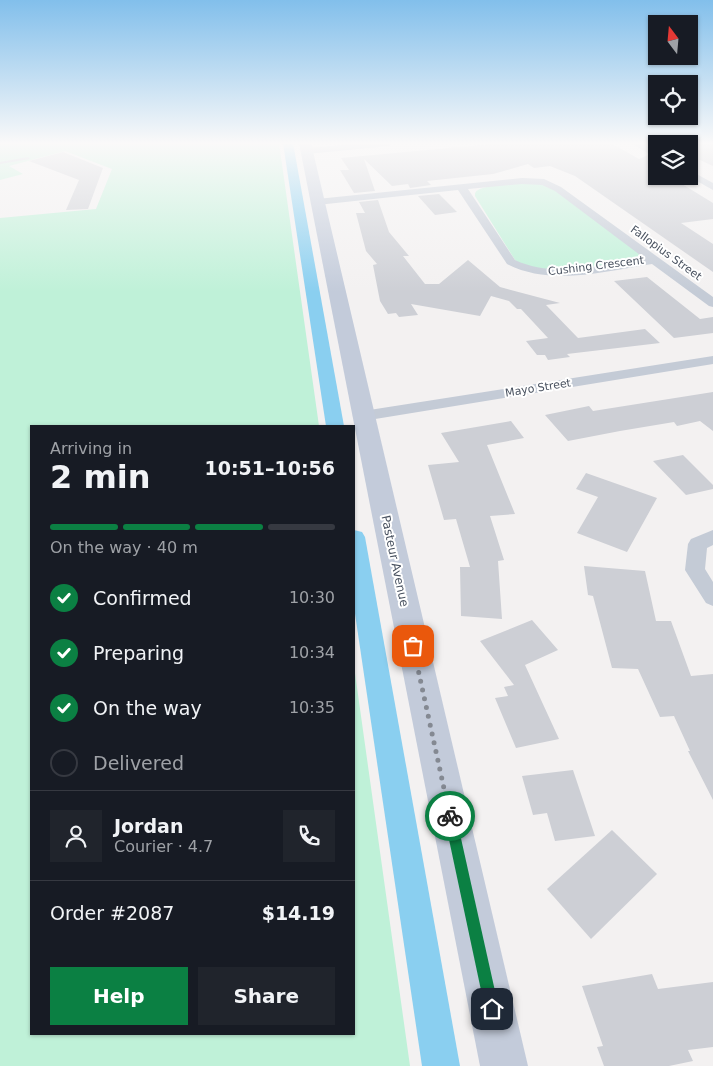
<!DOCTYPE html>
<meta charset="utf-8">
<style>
:root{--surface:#171b24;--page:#20242c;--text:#f1f3f6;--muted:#9ea1a6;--line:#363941;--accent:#0b8043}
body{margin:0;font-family:"DejaVu Sans",sans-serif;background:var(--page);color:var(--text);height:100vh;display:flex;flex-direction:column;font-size:19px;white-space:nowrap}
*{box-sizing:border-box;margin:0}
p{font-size:16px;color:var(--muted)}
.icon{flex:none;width:28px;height:28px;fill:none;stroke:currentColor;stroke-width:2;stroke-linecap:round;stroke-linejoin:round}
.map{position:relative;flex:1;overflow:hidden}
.panel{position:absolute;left:30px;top:425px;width:325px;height:610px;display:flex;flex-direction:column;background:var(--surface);border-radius:0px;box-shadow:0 1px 4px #0004}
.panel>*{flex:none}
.needle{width:32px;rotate:344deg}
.buttons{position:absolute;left:648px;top:15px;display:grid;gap:10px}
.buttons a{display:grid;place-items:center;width:50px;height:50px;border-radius:0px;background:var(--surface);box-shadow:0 1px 4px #0004;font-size:25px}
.pin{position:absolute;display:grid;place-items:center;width:42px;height:42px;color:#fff;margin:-21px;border-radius:10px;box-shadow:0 2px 8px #0006}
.courier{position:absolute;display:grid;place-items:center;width:50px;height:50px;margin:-25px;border:4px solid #0b8043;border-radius:50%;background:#fff;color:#222;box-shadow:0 1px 6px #0007}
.head em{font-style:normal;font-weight:700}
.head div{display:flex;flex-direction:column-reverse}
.head{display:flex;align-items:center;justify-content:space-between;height:85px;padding:0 20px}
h1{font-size:32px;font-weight:700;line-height:38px}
.bar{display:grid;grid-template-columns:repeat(4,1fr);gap:8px 5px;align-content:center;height:60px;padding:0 20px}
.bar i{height:6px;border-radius:4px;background:var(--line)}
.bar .active{background:var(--accent)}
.bar p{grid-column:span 4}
.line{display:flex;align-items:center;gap:12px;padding:0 20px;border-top:1px solid var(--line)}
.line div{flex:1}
.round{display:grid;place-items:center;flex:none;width:52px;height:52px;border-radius:0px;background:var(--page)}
ol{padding:0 20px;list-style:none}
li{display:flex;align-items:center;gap:15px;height:55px}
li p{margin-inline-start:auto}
li .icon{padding:5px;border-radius:50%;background:var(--accent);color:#fff;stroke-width:4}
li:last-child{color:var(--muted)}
li i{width:28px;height:28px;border:2px solid var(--line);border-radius:50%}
.cta{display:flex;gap:10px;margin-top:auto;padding:10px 20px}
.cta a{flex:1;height:58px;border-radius:0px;background:var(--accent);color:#fff;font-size:20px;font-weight:700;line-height:58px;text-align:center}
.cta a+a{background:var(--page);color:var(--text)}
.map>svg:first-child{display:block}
</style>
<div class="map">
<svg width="713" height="1066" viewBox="0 0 713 1066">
<rect width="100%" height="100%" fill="#f3f1f1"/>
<!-- green -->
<g fill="#bff1d8">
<polygon points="0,143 279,143 319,426 31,426 31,1034 354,1034 354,666 410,1066 0,1066 0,218 96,209 112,169 65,151 9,166 23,174 0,180"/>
<path d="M531 182 548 185 638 251 639 255 633 260C601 264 540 281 515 260L475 196C475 193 475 192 478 190 488 184 518 184 531 182Z"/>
</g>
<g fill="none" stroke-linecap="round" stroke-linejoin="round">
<!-- canal -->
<g fill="#8acff0" fill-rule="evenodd">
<polygon points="283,143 293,143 344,426 326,426"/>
<polygon points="354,530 362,532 365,537 460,1066 422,1066 354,607"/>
</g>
</g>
<!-- building -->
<g fill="#cdcfd5">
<polygon points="502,143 611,143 639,159 648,155 656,160 656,165 652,166 656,169 656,176 669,176 713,203 713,219 681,223 713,244 713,272 575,176 550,166 534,168 528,164 493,174 427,181 431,185 410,188 408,184 392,186 364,159 375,191 354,193 340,170 349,170 341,158"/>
<polygon points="673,143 713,143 713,166 700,160 689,161 689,144 671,144"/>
<polygon points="63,152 103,168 88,209 66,210 79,180 29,161"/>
<polygon points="439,194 457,212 435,215 418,196"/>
<polygon points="378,200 389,232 409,256 403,256 425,284 439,284 468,260 500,287 560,303 546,305 578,338 645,329 660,343 567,354 570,357 548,360 545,355 537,355 526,341 548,338 521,309 517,309 509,301 491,296 480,316 411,304 418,315 399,317 396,313 388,314 380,301 373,265 377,264 366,251 356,213 365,213 359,202"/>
<polygon points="647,277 700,319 713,317 713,333 674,338 614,281"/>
<polygon points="713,392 713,431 700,421 677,426 674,422 620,431 568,441 545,415 589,406 593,411"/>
<polygon points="511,421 524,438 487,445 515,514 490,516 504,560 498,561 502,619 461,616 460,567 470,567 456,519 444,520 428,465 459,462 441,433"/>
<polygon points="683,455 713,485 713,489 686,495 653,461"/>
<polygon points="586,473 657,498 627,552 577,533 598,497 576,489"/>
<polygon points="584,566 645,571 656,621 671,621 691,676 713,674 713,800 688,751 690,751 674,716 660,717 638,669 612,668 593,596 588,595"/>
<polygon points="532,620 558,650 525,665 559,739 516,748 495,698 508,696 504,687 514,685 480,641"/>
<polygon points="573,770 595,836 555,841 547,813 533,815 522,776"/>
<polygon points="612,830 657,874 591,939 547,889"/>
<polygon points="652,974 658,989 713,982 713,1047 688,1050 693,1061 669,1066 604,1066 597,1047 603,1046 582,986"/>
</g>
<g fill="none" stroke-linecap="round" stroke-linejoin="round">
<!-- lane -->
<polygon fill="#c4cbd6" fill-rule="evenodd" points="28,157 30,159 0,164 0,162"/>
<!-- street -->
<g fill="#c4cbd6" fill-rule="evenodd">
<polygon points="364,143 393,143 389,146 307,154 303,151 307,148"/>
<polygon points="631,143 641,143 656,151 656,158"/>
<polygon points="689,170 713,183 713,190 688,176"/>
<path d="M522 178 544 179 561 187 713 297V307L709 306 652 264C605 271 552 287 507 264L458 190 317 205 312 202 317 199ZM522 184 542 185 555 191 644 258C603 264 555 279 515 260L468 189Z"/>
<polygon points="713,356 713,364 363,421 357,419 355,416 357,413 363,411"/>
<polygon points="713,530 713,545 707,548 705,569 713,582 713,606 706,603 685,570 688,544 691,539"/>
</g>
<!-- secondary -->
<polygon fill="#c3cbda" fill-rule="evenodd" points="299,143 311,143 528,1066 480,1066"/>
</g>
<!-- sky -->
<linearGradient id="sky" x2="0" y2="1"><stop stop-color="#82bfeb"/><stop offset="0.49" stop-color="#faf9f9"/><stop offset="1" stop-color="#faf9f9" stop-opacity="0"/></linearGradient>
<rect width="713" height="292" fill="url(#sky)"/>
<!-- route -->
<polygon fill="#0b8043" points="450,810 454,812 456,816 499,1009 497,1013 492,1015 487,1013 485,1009 444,816 446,812"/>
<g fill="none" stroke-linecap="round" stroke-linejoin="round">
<!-- done -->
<polyline stroke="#848992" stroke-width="5" stroke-dasharray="0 9" points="413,646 450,816"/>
</g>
<g text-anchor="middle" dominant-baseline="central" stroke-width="4" stroke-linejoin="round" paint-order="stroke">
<!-- far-street labels -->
<g font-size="11" fill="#48515f" stroke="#fff">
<text transform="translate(666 253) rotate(36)">Fallopius Street</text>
<text transform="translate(596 266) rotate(-7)">Cushing Crescent</text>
<text transform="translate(538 388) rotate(-9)">Mayo Street</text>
</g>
<!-- street labels -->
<g font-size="12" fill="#48515f" stroke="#fff">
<text transform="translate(395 561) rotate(78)">Pasteur Avenue</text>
</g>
</g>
</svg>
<div class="buttons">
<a><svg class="needle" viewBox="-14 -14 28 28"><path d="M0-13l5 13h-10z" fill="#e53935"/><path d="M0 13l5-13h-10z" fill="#9ea1a6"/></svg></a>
<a><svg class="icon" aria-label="locate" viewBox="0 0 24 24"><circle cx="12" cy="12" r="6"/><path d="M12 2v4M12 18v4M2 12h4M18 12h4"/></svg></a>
<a><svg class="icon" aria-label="layers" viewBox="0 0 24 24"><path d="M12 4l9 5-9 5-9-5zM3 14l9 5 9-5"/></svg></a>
</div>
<div class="pin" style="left:413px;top:646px;background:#ea580c"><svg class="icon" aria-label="bag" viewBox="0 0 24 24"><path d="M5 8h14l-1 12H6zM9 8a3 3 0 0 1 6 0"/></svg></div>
<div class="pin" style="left:492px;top:1009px;background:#1f2937"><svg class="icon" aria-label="home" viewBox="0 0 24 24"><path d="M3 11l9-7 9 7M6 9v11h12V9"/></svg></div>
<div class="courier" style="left:450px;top:816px"><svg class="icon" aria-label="bike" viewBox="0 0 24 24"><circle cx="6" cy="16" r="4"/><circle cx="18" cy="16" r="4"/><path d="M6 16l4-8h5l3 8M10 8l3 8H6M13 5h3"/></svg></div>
<section class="panel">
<div class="head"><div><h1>2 min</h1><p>Arriving in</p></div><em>10:51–10:56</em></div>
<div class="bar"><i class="active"></i><i class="active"></i><i class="active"></i><i></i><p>On the way · 40 m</p></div>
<ol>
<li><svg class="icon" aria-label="check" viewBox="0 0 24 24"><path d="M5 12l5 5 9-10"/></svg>Confirmed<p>10:30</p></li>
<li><svg class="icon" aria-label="check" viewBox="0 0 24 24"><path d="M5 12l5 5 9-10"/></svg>Preparing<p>10:34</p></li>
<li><svg class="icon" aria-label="check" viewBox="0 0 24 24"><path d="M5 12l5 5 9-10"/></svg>On the way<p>10:35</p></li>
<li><i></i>Delivered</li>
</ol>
<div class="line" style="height:90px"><a class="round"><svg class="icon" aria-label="person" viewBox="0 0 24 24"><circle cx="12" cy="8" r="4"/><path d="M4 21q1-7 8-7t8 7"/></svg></a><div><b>Jordan</b><p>Courier · 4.7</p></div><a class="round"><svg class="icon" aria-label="phone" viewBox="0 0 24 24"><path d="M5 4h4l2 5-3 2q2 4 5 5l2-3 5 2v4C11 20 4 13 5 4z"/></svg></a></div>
<div class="line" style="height:65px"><div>Order #2087</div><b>$14.19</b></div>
<div class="cta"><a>Help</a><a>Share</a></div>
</section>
</div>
